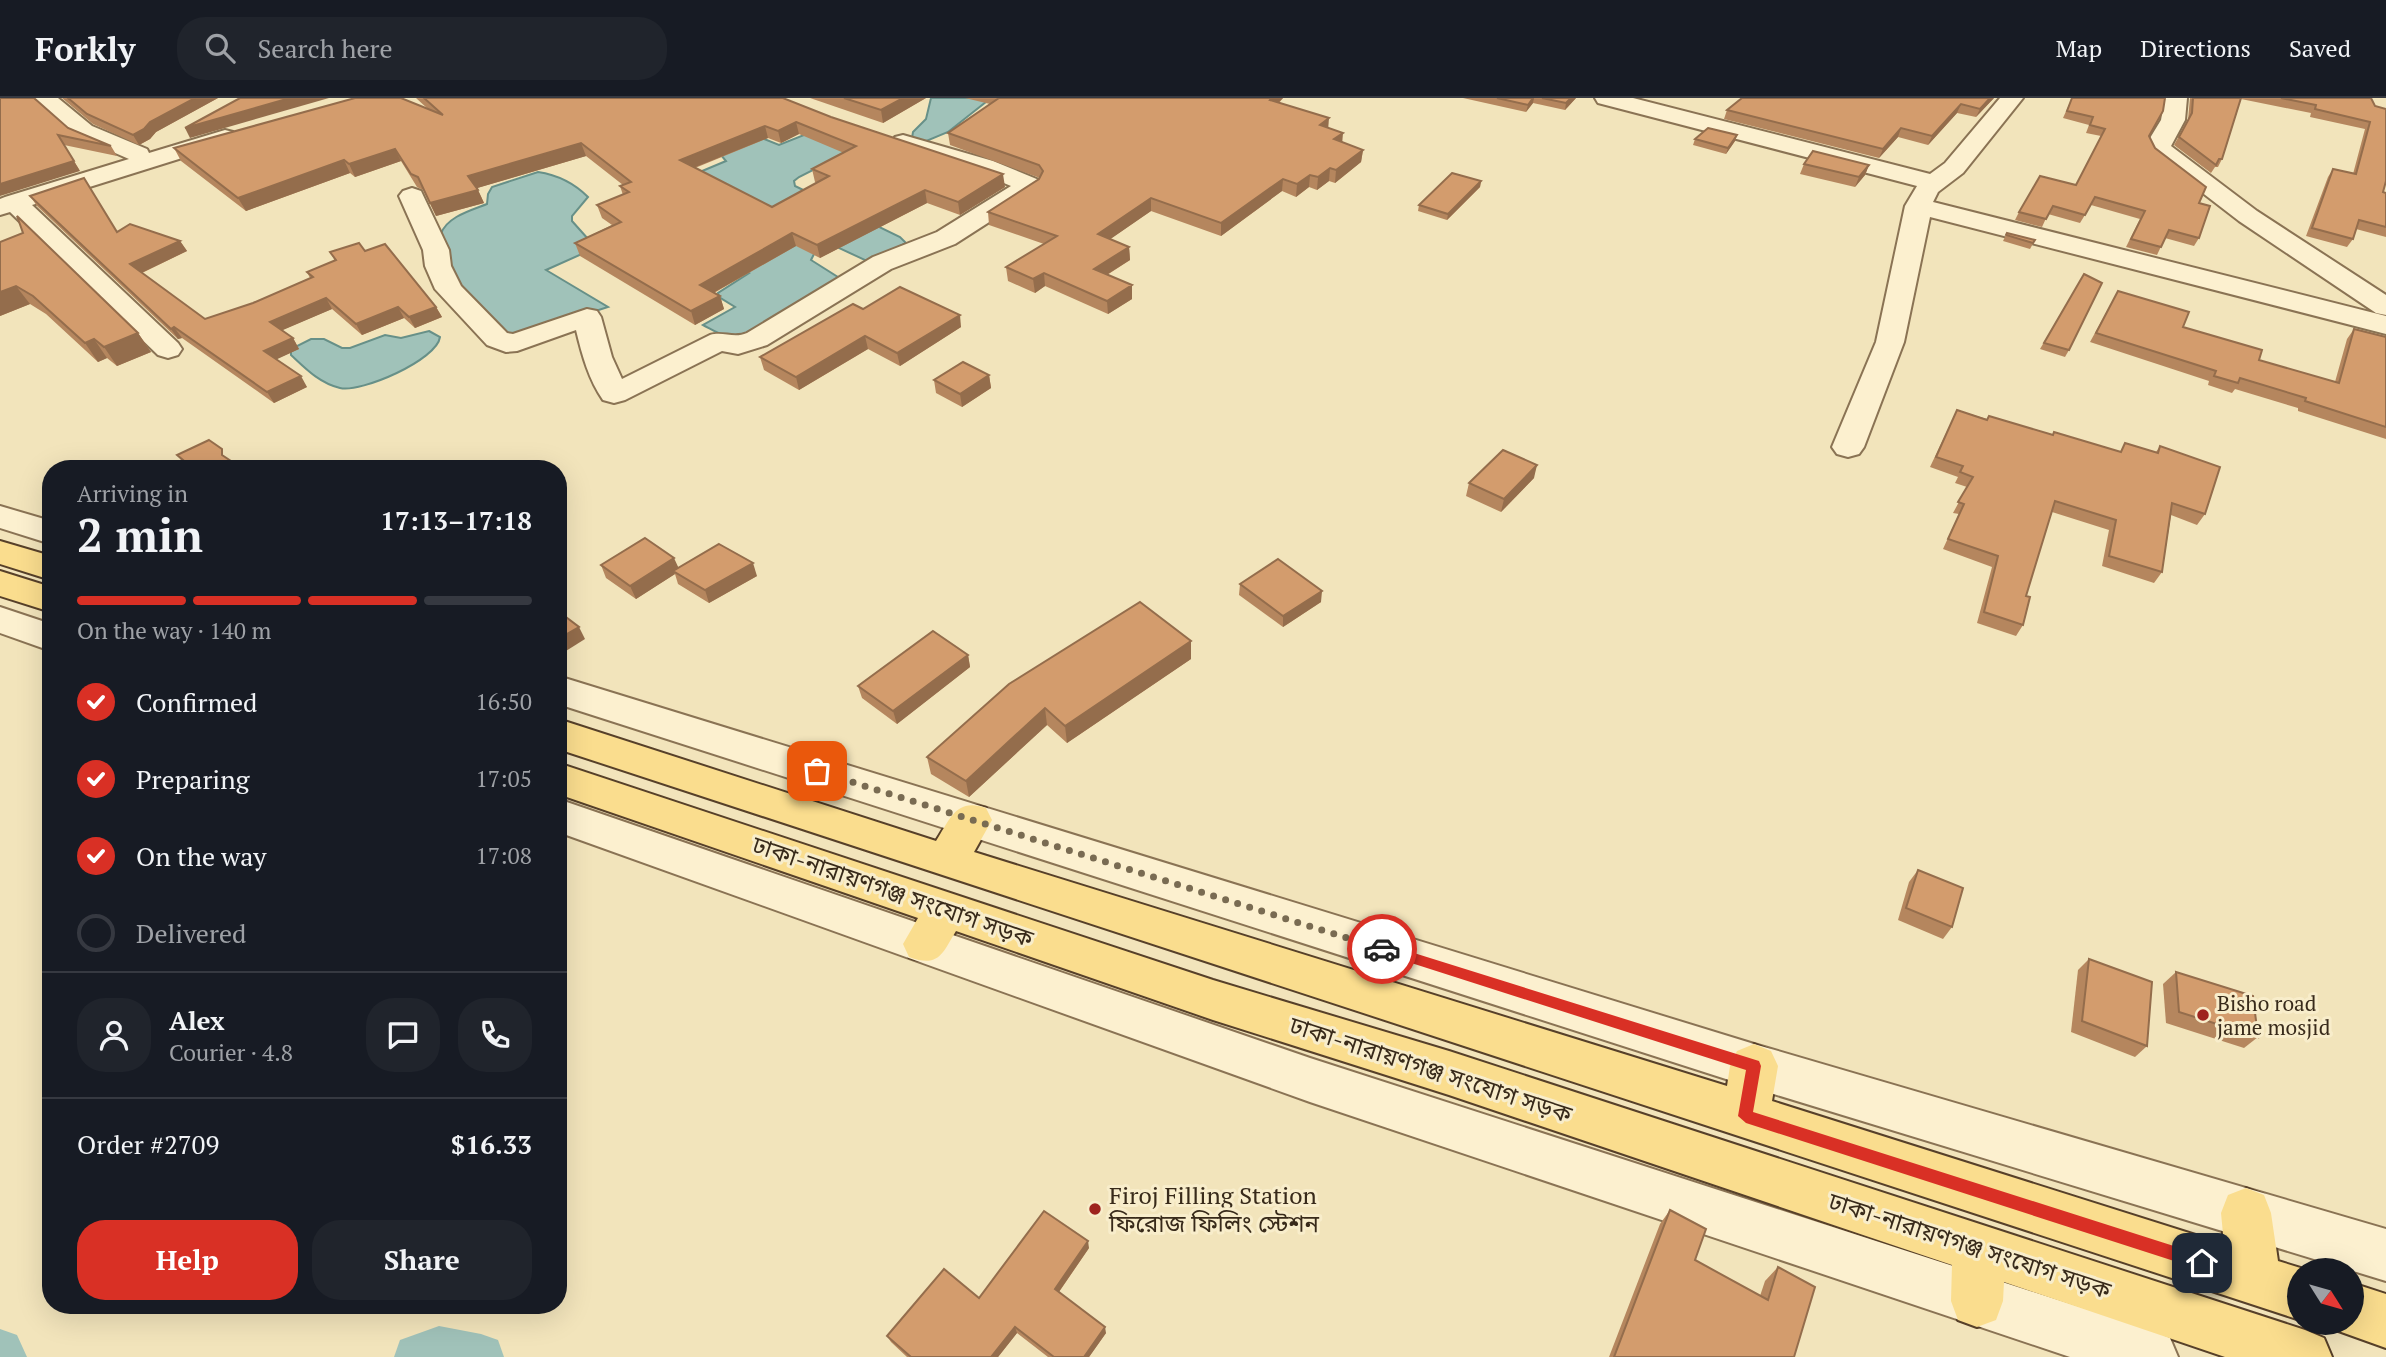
<!DOCTYPE html>
<meta charset="utf-8">
<style>
:root{--surface:#171b24;--page:#20242c;--text:#f1f3f6;--muted:#9ea1a6;--line:#363941;--accent:#d93025}
body{margin:0;font-family:"PT Serif","Noto Sans Bengali",serif;background:var(--page);color:var(--text);height:100vh;display:flex;flex-direction:column;font-size:26px;white-space:nowrap}
*{box-sizing:border-box;margin:0}
p{font-size:23px;color:var(--muted)}
.icon{flex:none;width:38px;height:38px;fill:none;stroke:currentColor;stroke-width:2;stroke-linecap:round;stroke-linejoin:round}
.map{position:relative;flex:1;overflow:hidden}
.drawer{position:absolute;left:42px;top:362px;width:525px;height:854px;display:flex;flex-direction:column;background:var(--surface);border-radius:28px;box-shadow:0 7px 28px #0002}
.drawer>*{flex:none}
.needle{width:46px;rotate:127deg}
.fabs{position:absolute;left:2287px;top:1160px;display:grid;gap:14px}
.fabs a{display:grid;place-items:center;width:77px;height:77px;border-radius:50%;background:var(--surface);box-shadow:0 7px 28px #0002;font-size:35px}
.pin{position:absolute;display:grid;place-items:center;width:60px;height:60px;color:#fff;margin:-30px;border-radius:14px;box-shadow:0 4px 10px #0006}
.courier{position:absolute;display:grid;place-items:center;width:70px;height:70px;margin:-35px;border:5px solid #d93025;border-radius:50%;background:#fff;color:#222;box-shadow:0 2px 9px #0007}
.headline em{font-style:normal;font-weight:800}
.headline div{display:flex;flex-direction:column-reverse}
.headline{display:flex;align-items:center;justify-content:space-between;height:119px;padding:0 35px}
h1{font-size:46px;font-weight:800;line-height:52px}
.bar{display:grid;grid-template-columns:repeat(4,1fr);gap:10px 7px;align-content:center;height:84px;padding:0 35px}
.bar i{height:9px;border-radius:5px;background:var(--line)}
.bar .on{background:var(--accent)}
.bar p{grid-column:span 4}
.line{display:flex;align-items:center;gap:18px;padding:0 35px;border-top:2px solid var(--line)}
.line div{flex:1}
.round{display:grid;place-items:center;flex:none;width:74px;height:74px;border-radius:28px;background:var(--page)}
ol{padding:0 35px;list-style:none}
li{display:flex;align-items:center;gap:21px;height:77px}
li p{margin-inline-start:auto}
li .icon{padding:7px;border-radius:50%;background:var(--accent);color:#fff;stroke-width:4}
li:last-child{color:var(--muted)}
li i{width:38px;height:38px;border:4px solid var(--line);border-radius:50%}
.primary-button{display:flex;gap:14px;margin-top:auto;padding:14px 35px}
.primary-button a{flex:1;height:80px;border-radius:28px;background:var(--accent);color:#fff;font-size:28px;font-weight:800;line-height:80px;text-align:center}
.primary-button a+a{background:var(--page);color:var(--text)}
header{display:flex;align-items:center;gap:42px;box-sizing:border-box;height:98px;padding:0 35px;background:var(--surface);border-bottom:2px solid var(--line)}
header strong{font-size:33px}
nav{display:flex;gap:38px;margin-inline-start:auto;font-size:24px}
.search{width:490px;height:63px;background:var(--page);display:flex;align-items:center;gap:18px;box-sizing:border-box;padding:0 24px;border-radius:28px;color:var(--muted);font-size:26px}
.map>svg:first-child{display:block}
</style>
<header>
<strong>Forkly</strong>
<div class="search"><svg class="icon" aria-label="search" viewBox="0 0 24 24"><circle cx="10" cy="10" r="6"/><path d="M15 15l6 6"/></svg>Search here</div>
<nav><a>Map</a><a>Directions</a><a>Saved</a></nav>
</header>
<div class="map">
<svg width="2386" height="1259" viewBox="0 0 2386 1259">
<rect width="100%" height="100%" fill="#f2e4bb"/>
<!-- water -->
<g fill="#a0c2b9" stroke="#679088" stroke-width="2">
<polygon points="931,0 991,0 948,34 924,44 912,40 913,34 926,21"/>
<path d="M824 29 874 41 799 79 794 83 795 88 900 139 906 145 869 164 835 148 814 156 811 162 841 181C812 199 763 240 728 238 719 237 711 231 703 227L735 209 719 199 718 195 749 175 729 165 683 81 726 63 721 57 744 33 779 47Z"/>
<path d="M538 74C558 77 574 85 588 99L572 118V123L589 142 584 155 546 172 608 209 509 241 456 188 441 136C446 119 472 112 487 106L488 96 492 89Z"/>
<path d="M429 233 440 239C437 262 361 295 340 290 319 285 305 270 291 257V251L311 241H324L342 250H350L385 237 401 240Z"/>
</g>
<g fill="none" stroke-linecap="round" stroke-linejoin="round">
<!-- canal -->
<g fill="#a0c2b9" fill-rule="evenodd">
<polygon points="439,1228 481,1236 498,1242 504,1259 394,1259 400,1242"/>
<polygon points="0,1231 17,1237 27,1259 0,1259"/>
</g>
<defs>
<g id="minor">
<polygon points="33,0 58,0 92,28 147,51 149,55 225,32 233,34 237,39 233,44 32,107 178,245 182,251 178,257 168,260 158,257 10,114 0,117 0,101 5,99 129,61 76,38"/>
<polygon points="1595,0 1633,0 1930,76 1945,65 2000,0 2023,0 1963,75 1938,94 1933,104 2386,218 2386,236 1930,119 1904,244 1864,349 1859,356 1848,359 1837,356 1832,349 1876,244 1905,108 1917,88 1598,5"/>
<polygon points="2165,0 2187,0 2185,22 2171,48 2257,113 2386,197 2386,217 2376,215 2239,123 2152,56 2147,45 2161,22"/>
<path d="M903 37 993 63 1039 82 1042 87 1039 92 955 146 891 171 767 247 738 256 722 253 625 302 614 305 603 302C589 282 582 257 576 232L517 253 506 254 487 247 435 191 425 168 423 152 399 98 403 93 412 90 421 93 449 152 451 168 461 188 507 235 513 236 587 211 597 213 601 219 612 259 622 281 710 237C723 233 734 241 747 235L873 159 937 134 1011 88 975 73 895 49 891 44 895 39Z"/>
<polygon points="0,408 51,423 51,446 0,430"/>
<polygon points="0,509 51,526 51,553 0,535"/>
<polygon points="558,578 1754,946 2386,1131 2386,1183 1754,990 558,606"/>
<polygon points="558,701 1310,960 2151,1232 2170,1240 2178,1259 2070,1259 1310,1004 558,734"/>
</g>
<g id="major">
<polygon points="0,443 51,458 51,482 0,466"/>
<polygon points="0,473 51,489 51,514 0,498"/>
<path d="M558 621 936 743C951 720 956 700 986 710L992 722 974 754 1727 988 1730 968 1737 953 1754 946 1771 953 1778 968 1772 1003 2224 1146 2221 1115 2228 1097 2246 1090 2264 1097 2271 1115 2278 1163 2307 1172H2300V1222L558 651Z"/>
<path d="M558 665 1213 882 1449 953 2305 1232 2324 1240 2332 1259H2225L2004 1184 2003 1203 1996 1222 1977 1229 1958 1222 1951 1203 1952 1167 1449 997 1213 922 956 833C942 856 939 870 909 859L903 846 918 820 558 696Z"/>
<polygon points="2352,1185 2386,1196 2386,1250 2333,1231 2331,1225 2352,1225"/>
</g>
</defs>
<!-- minor casing -->
<use href="#minor" stroke="#8a7354" stroke-width="4"/>
<!-- major casing -->
<use href="#major" stroke="#574029" stroke-width="4"/>
<!-- minor -->
<use href="#minor" fill="#fcf0cf" fill-rule="evenodd"/>
<!-- major -->
<use href="#major" fill="#fadd8e" fill-rule="evenodd"/>
</g>
<!-- wall -->
<g fill="#b5865e" fill-rule="evenodd">
<polygon points="0,0 111,48 117,58 64,47 80,73"/>
<polygon points="62,0 218,0 156,34 150,41 139,47 93,26"/>
<path d="M416 0H783L1005 89 960 117 927 105 820 160 796 148 714 195 720 198 724 211 695 227 580 158 575 145 612 127 602 120 597 107 623 97 620 88 623 87 586 58 477 90 484 105 436 118 423 92 417 89 401 63 355 79 350 75 246 113 181 63 174 50 428 11ZM799 36 844 55 812 71 815 84 817 85 772 109 695 70 768 40 781 45Z"/>
<polygon points="810,0 926,0 883,25"/>
<polygon points="965,0 1283,0 1279,5 1329,30 1342,44 1363,52 1361,64 1335,85 1329,83 1317,92 1309,89 1296,99 1282,93 1221,138 1151,113 1110,141 1129,149 1130,162 1107,177 1132,201 1108,216 1045,188 1035,195 1008,183 1006,169 1044,146 989,127 988,114 1039,81 1040,80 950,47 948,35 990,6"/>
<polygon points="1463,0 1576,0 1565,12 1533,5 1526,14"/>
<polygon points="1742,0 1994,0 1976,19 1957,15 1928,47 1898,39 1879,60 1724,21 1727,12"/>
<polygon points="2072,0 2149,38 2155,50 2199,105 2199,140 2194,148 2165,140 2157,157 2126,149 2140,121 2091,107 2080,125 2048,116 2042,129 2015,122 2019,114 2076,87 2101,38 2086,35 2089,27 2063,20"/>
<polygon points="2190,0 2371,0 2383,94 2386,95 2386,139 2356,131 2353,141 2347,149 2306,138 2328,79 2333,71 2353,76 2365,31 2310,19 2311,15 2241,1 2222,61 2218,69 2215,69 2211,75 2174,47 2188,22"/>
<polygon points="1737,37 1735,43 1726,56 1693,47 1695,41"/>
<polygon points="1804,66 1869,67 1865,77 1855,89 1800,76"/>
<polygon points="1481,83 1480,89 1447,122 1418,113 1419,107"/>
<polygon points="30,98 118,133 180,143 187,153 142,175 205,221 253,205 310,180 307,174 335,163 330,154 365,153 436,209 442,219 415,230 404,220 362,237 332,211 282,232 293,240 299,251 276,261 307,289 274,305 182,240 178,241 37,108"/>
<polygon points="2007,135 2035,142 2030,151 2003,143"/>
<polygon points="0,144 138,235 151,254 117,268 107,260 98,264 46,216 30,206 0,218"/>
<polygon points="2084,176 2069,252 2065,259 2040,251"/>
<polygon points="2118,193 2183,229 2259,262 2335,284 2347,241 2354,231 2386,239 2386,341 2298,313 2298,310 2235,291 2232,295 2208,287 2209,283 2090,244"/>
<polygon points="863,211 961,229 900,268 868,251 799,292 764,272 760,259"/>
<polygon points="989,277 991,290 962,309 936,295 934,282"/>
<polygon points="1957,312 1987,321 1989,318 2052,337 2054,334 2120,354 2125,345 2156,354 2160,348 2205,416 2197,427 2171,417 2162,474 2154,485 2102,468 2109,432 2052,414 2026,498 2023,527 2016,538 1977,525 1992,469 1943,451 1959,416 1953,415 1967,389 1955,385 1958,379 1930,369"/>
<polygon points="177,357 229,362 243,371 188,371"/>
<polygon points="1534,380 1501,414 1466,398 1469,385"/>
<polygon points="601,467 678,470 757,478 709,505 678,486 675,476 636,501 606,480"/>
<polygon points="1240,486 1321,504 1283,529 1239,497"/>
<polygon points="968,557 970,569 897,626 862,600 858,588"/>
<polygon points="1191,561 1067,645 1047,627 969,699 931,676 927,659 1009,586"/>
<polygon points="1918,772 1952,829 1943,841 1898,822 1909,784"/>
<polygon points="2089,861 2147,948 2135,959 2071,934 2078,872"/>
<polygon points="2176,874 2258,939 2244,950 2166,925 2163,886"/>
<polygon points="1670,1112 1695,1162 1760,1198 1765,1183 1778,1169 1794,1259 1609,1259 1660,1126"/>
<polygon points="1089,1150 1059,1194 1106,1235 1089,1259 1048,1259 1017,1235 998,1259 907,1259 891,1244 887,1238 979,1200"/>
</g>
<!-- shaded-wall -->
<g fill="#946d4c">
<polygon points="195,0 218,0 156,34 150,41 139,47 133,37 150,24"/>
<polygon points="290,0 329,0 190,40 185,30"/>
<polygon points="903,0 926,0 883,25 881,12"/>
<polygon points="1272,0 1283,0 1269,14 1270,2"/>
<polygon points="1533,0 1534,0 1533,5 1526,14 1528,7"/>
<polygon points="1571,0 1576,0 1565,12 1566,5"/>
<polygon points="1990,0 1994,0 1976,19 1980,11"/>
<polygon points="1961,6 1957,15 1928,47 1932,38"/>
<polygon points="1329,20 1328,33 1320,27"/>
<polygon points="796,24 799,36 781,45 778,33"/>
<polygon points="765,28 768,40 683,74 680,62"/>
<polygon points="1901,30 1898,39 1879,60 1883,51"/>
<polygon points="1343,35 1342,47 1334,41"/>
<polygon points="58,37 80,73 0,98 0,86"/>
<polygon points="1737,37 1735,43 1726,56 1728,50"/>
<polygon points="581,45 586,58 474,91 468,78"/>
<polygon points="395,51 401,63 355,79 349,66"/>
<polygon points="1363,52 1361,64 1335,85 1336,72"/>
<polygon points="344,62 350,75 246,113 238,100"/>
<polygon points="1869,67 1865,77 1855,89 1859,79"/>
<polygon points="1330,70 1329,83 1317,92 1318,79"/>
<polygon points="1003,76 1005,89 960,117 958,104"/>
<polygon points="1310,77 1309,89 1296,99 1297,86"/>
<polygon points="1283,81 1282,93 1221,138 1221,125"/>
<polygon points="1481,83 1480,89 1447,122 1448,116"/>
<polygon points="478,92 484,105 436,118 430,105"/>
<polygon points="925,92 927,105 820,160 817,147"/>
<polygon points="1151,100 1151,113 1099,149 1098,136"/>
<polygon points="792,135 796,148 704,200 700,187"/>
<polygon points="180,143 187,153 137,177 130,166"/>
<polygon points="1129,149 1130,162 1095,184 1094,171"/>
<polygon points="1044,175 1045,188 1035,195 1033,181"/>
<polygon points="1132,187 1132,201 1108,216 1107,203"/>
<polygon points="16,188 30,206 0,218 0,194"/>
<polygon points="720,198 724,211 695,227 691,213"/>
<polygon points="326,200 332,211 276,235 270,224"/>
<polygon points="398,209 404,220 362,237 356,226"/>
<polygon points="436,209 442,219 415,230 409,219"/>
<polygon points="960,217 961,229 900,268 897,255"/>
<polygon points="174,229 182,240 178,241 171,231"/>
<polygon points="138,235 151,254 117,268 104,249"/>
<polygon points="865,238 868,251 799,292 796,279"/>
<polygon points="293,240 299,251 271,264 264,253"/>
<polygon points="94,241 107,260 98,264 85,245"/>
<polygon points="989,277 991,290 962,309 960,296"/>
<polygon points="301,278 307,289 274,305 267,294"/>
<polygon points="1537,367 1534,380 1501,414 1504,401"/>
<polygon points="674,460 680,473 673,473 675,476 636,501 630,488"/>
<polygon points="753,465 757,478 709,505 705,492"/>
<polygon points="1322,493 1321,504 1283,529 1283,518"/>
<polygon points="579,529 585,541 558,558 558,541"/>
<polygon points="1191,543 1191,561 1067,645 1065,628"/>
<polygon points="968,557 970,569 897,626 893,613"/>
<polygon points="1045,610 1047,627 969,699 966,683"/>
<polygon points="1088,1143 1089,1150 1056,1198 1055,1191"/>
<polygon points="1015,1229 1017,1235 998,1259 991,1259"/>
<polygon points="1105,1229 1106,1235 1089,1259 1084,1259"/>
</g>
<!-- building -->
<g fill="#d39c6d" stroke="#946d4c" stroke-width="2" fill-rule="evenodd">
<polygon points="0,0 34,0 68,30 111,48 58,37 74,63 0,86"/>
<polygon points="68,0 195,0 150,24 144,31 133,37 87,16"/>
<polygon points="240,0 290,0 185,30"/>
<path d="M355 0H401L443 17 424 0H783L831 19 1003 76 958 104 925 92 817 147 792 135 700 187 720 198 691 213 575 145 621 124 597 107 629 94 620 88 631 84 581 45 468 78 478 92 430 105 418 79 411 76 395 51 349 66 344 62 238 100 174 50ZM796 24 856 48 812 71 829 78 772 109 680 62 765 28 778 33Z"/>
<polygon points="844,0 903,0 881,12"/>
<polygon points="999,0 1272,0 1270,2 1329,20 1320,27 1343,35 1334,41 1363,52 1336,72 1330,70 1318,79 1310,77 1297,86 1283,81 1221,125 1151,100 1098,136 1129,149 1094,171 1132,187 1107,203 1044,175 1033,181 1006,169 1057,138 988,114 1039,81 1043,73 1039,67 948,35"/>
<polygon points="1497,0 1533,0 1528,7"/>
<polygon points="1542,0 1571,0 1566,5"/>
<polygon points="1742,0 1990,0 1980,11 1961,6 1932,38 1901,30 1883,51 1727,12"/>
<polygon points="2072,0 2165,0 2163,13 2149,38 2155,50 2206,89 2199,105 2210,108 2199,140 2169,132 2161,149 2131,141 2145,113 2095,99 2085,117 2053,108 2046,121 2019,114 2040,78 2076,87 2105,31 2090,27 2093,19 2067,13"/>
<polygon points="2193,0 2241,0 2222,61 2219,61 2216,67 2179,39 2192,15"/>
<polygon points="2281,0 2371,0 2375,8 2386,11 2386,83 2383,94 2386,95 2386,129 2359,122 2353,141 2312,130 2333,71 2356,76 2370,24 2315,11 2316,7"/>
<polygon points="1708,30 1737,37 1728,50 1695,41"/>
<polygon points="1813,53 1869,67 1859,79 1804,66"/>
<polygon points="1452,75 1481,83 1448,116 1419,107"/>
<polygon points="84,80 117,134 130,126 180,143 130,166 205,221 253,205 313,179 307,174 336,162 330,154 359,145 365,153 385,146 436,209 409,219 398,209 356,226 326,200 270,224 293,240 264,253 301,278 267,294 174,229 171,231 30,98"/>
<polygon points="17,118 138,235 104,249 94,241 85,245 33,198 16,188 0,194 0,144 23,135"/>
<polygon points="2007,135 2035,142 2033,145 2006,137"/>
<polygon points="2084,176 2102,185 2069,252 2044,245"/>
<polygon points="900,189 960,217 897,255 865,238 796,279 760,259 853,206 863,211"/>
<polygon points="2118,193 2189,214 2183,229 2262,252 2259,262 2339,285 2354,231 2386,239 2386,329 2305,303 2306,300 2240,280 2238,285 2214,278 2216,273 2096,235"/>
<polygon points="963,264 989,277 960,296 934,282"/>
<polygon points="1957,312 1987,322 1989,318 2053,337 2054,334 2121,354 2125,345 2158,355 2160,348 2220,369 2205,416 2172,405 2162,474 2109,458 2116,422 2055,403 2026,498 2030,499 2023,527 1984,514 1998,458 1948,441 1964,406 1958,404 1973,379 1960,374 1963,368 1936,359"/>
<polygon points="209,342 222,351 222,357 243,371 194,371 177,357"/>
<polygon points="1503,352 1537,367 1504,401 1469,385"/>
<polygon points="645,440 674,460 630,488 601,467"/>
<polygon points="719,446 753,465 705,492 673,473"/>
<polygon points="1278,461 1322,493 1283,518 1240,486"/>
<polygon points="1140,504 1191,543 1065,628 1045,610 966,683 927,659 1009,586"/>
<polygon points="558,513 579,529 558,541"/>
<polygon points="933,533 968,557 893,613 858,588"/>
<polygon points="1918,772 1963,790 1952,829 1906,810"/>
<polygon points="2089,861 2152,884 2147,948 2082,923"/>
<polygon points="2176,874 2253,898 2258,939 2179,914"/>
<polygon points="1670,1112 1706,1131 1695,1162 1768,1202 1778,1169 1815,1189 1794,1259 1614,1259"/>
<polygon points="1044,1113 1088,1143 1055,1191 1105,1229 1084,1259 1054,1259 1015,1229 991,1259 911,1259 887,1238 944,1171 979,1200"/>
</g>
<!-- route -->
<polygon fill="#d93025" points="1382,845 1759,963 1761,968 1753,1014 2202,1157 2207,1159 2210,1165 2207,1170 2202,1172 1746,1025 1738,1018 1746,972 1377,854 1375,851"/>
<g fill="none" stroke-linecap="round" stroke-linejoin="round">
<!-- done -->
<polyline stroke="#796b52" stroke-width="7" stroke-dasharray="0 12.6" points="817,673 1382,851"/>
</g>
<!-- markers -->
<g fill="#9e231e" stroke="#f8edcb" stroke-width="2.5">
<circle cx="2203" cy="917" r="7"/>
<circle cx="1095" cy="1111" r="7"/>
</g>
<g text-anchor="middle" dominant-baseline="central" stroke-width="6" stroke-linejoin="round" paint-order="stroke">
<!-- poi labels -->
<g font-size="21" fill="#382a1a" stroke="#f8edcb" text-anchor="start">
<text x="2217" y="905">Bisho road<tspan x="2217" dy="24">jame mosjid</tspan></text>
</g>
<!-- near-street labels -->
<g font-size="24" fill="#382a1a" stroke="#f8edcb">
<text transform="translate(893 793) rotate(19)">ঢাকা-নারায়ণগঞ্জ সংযোগ সড়ক</text>
<text transform="translate(1431 971) rotate(18)">ঢাকা-নারায়ণগঞ্জ সংযোগ সড়ক</text>
<text transform="translate(1970 1147) rotate(18)">ঢাকা-নারায়ণগঞ্জ সংযোগ সড়ক</text>
</g>
<!-- near-poi labels -->
<g font-size="24" fill="#382a1a" stroke="#f8edcb" text-anchor="start">
<text x="1109" y="1097">Firoj Filling Station<tspan x="1109" dy="28">ফিরোজ ফিলিং স্টেশন</tspan></text>
</g>
</g>
</svg>
<div class="fabs">
<a><svg class="needle" viewBox="-14 -14 28 28"><path d="M0-13l5 13h-10z" fill="#e53935"/><path d="M0 13l5-13h-10z" fill="#9ea1a6"/></svg></a>
</div>
<div class="pin" style="left:817px;top:673px;background:#ea580c"><svg class="icon" aria-label="bag" viewBox="0 0 24 24"><path d="M5 8h14l-1 12H6zM9 8a3 3 0 0 1 6 0"/></svg></div>
<div class="pin" style="left:2202px;top:1165px;background:#1f2937"><svg class="icon" aria-label="home" viewBox="0 0 24 24"><path d="M3 11l9-7 9 7M6 9v11h12V9"/></svg></div>
<div class="courier" style="left:1382px;top:851px"><svg class="icon" aria-label="car" viewBox="0 0 24 24"><path d="M5 17H2v-5l4-1 3-4h7l3 4 3 1v5h-3M9 17h6M6 11h13"/><circle cx="7" cy="17" r="2"/><circle cx="17" cy="17" r="2"/></svg></div>
<section class="drawer">
<div class="headline"><div><h1>2 min</h1><p>Arriving in</p></div><em>17:13–17:18</em></div>
<div class="bar"><i class="on"></i><i class="on"></i><i class="on"></i><i></i><p>On the way · 140 m</p></div>
<ol>
<li><svg class="icon" aria-label="check" viewBox="0 0 24 24"><path d="M5 12l5 5 9-10"/></svg>Confirmed<p>16:50</p></li>
<li><svg class="icon" aria-label="check" viewBox="0 0 24 24"><path d="M5 12l5 5 9-10"/></svg>Preparing<p>17:05</p></li>
<li><svg class="icon" aria-label="check" viewBox="0 0 24 24"><path d="M5 12l5 5 9-10"/></svg>On the way<p>17:08</p></li>
<li><i></i>Delivered</li>
</ol>
<div class="line" style="height:126px"><a class="round"><svg class="icon" aria-label="person" viewBox="0 0 24 24"><circle cx="12" cy="8" r="4"/><path d="M4 21q1-7 8-7t8 7"/></svg></a><div><b>Alex</b><p>Courier · 4.8</p></div><a class="round"><svg class="icon" aria-label="chat" viewBox="0 0 24 24"><path d="M4 5h16v11H9l-5 4z"/></svg></a><a class="round"><svg class="icon" aria-label="phone" viewBox="0 0 24 24"><path d="M5 4h4l2 5-3 2q2 4 5 5l2-3 5 2v4C11 20 4 13 5 4z"/></svg></a></div>
<div class="line" style="height:91px"><div>Order #2709</div><b>$16.33</b></div>
<div class="primary-button"><a>Help</a><a>Share</a></div>
</section>
</div>
